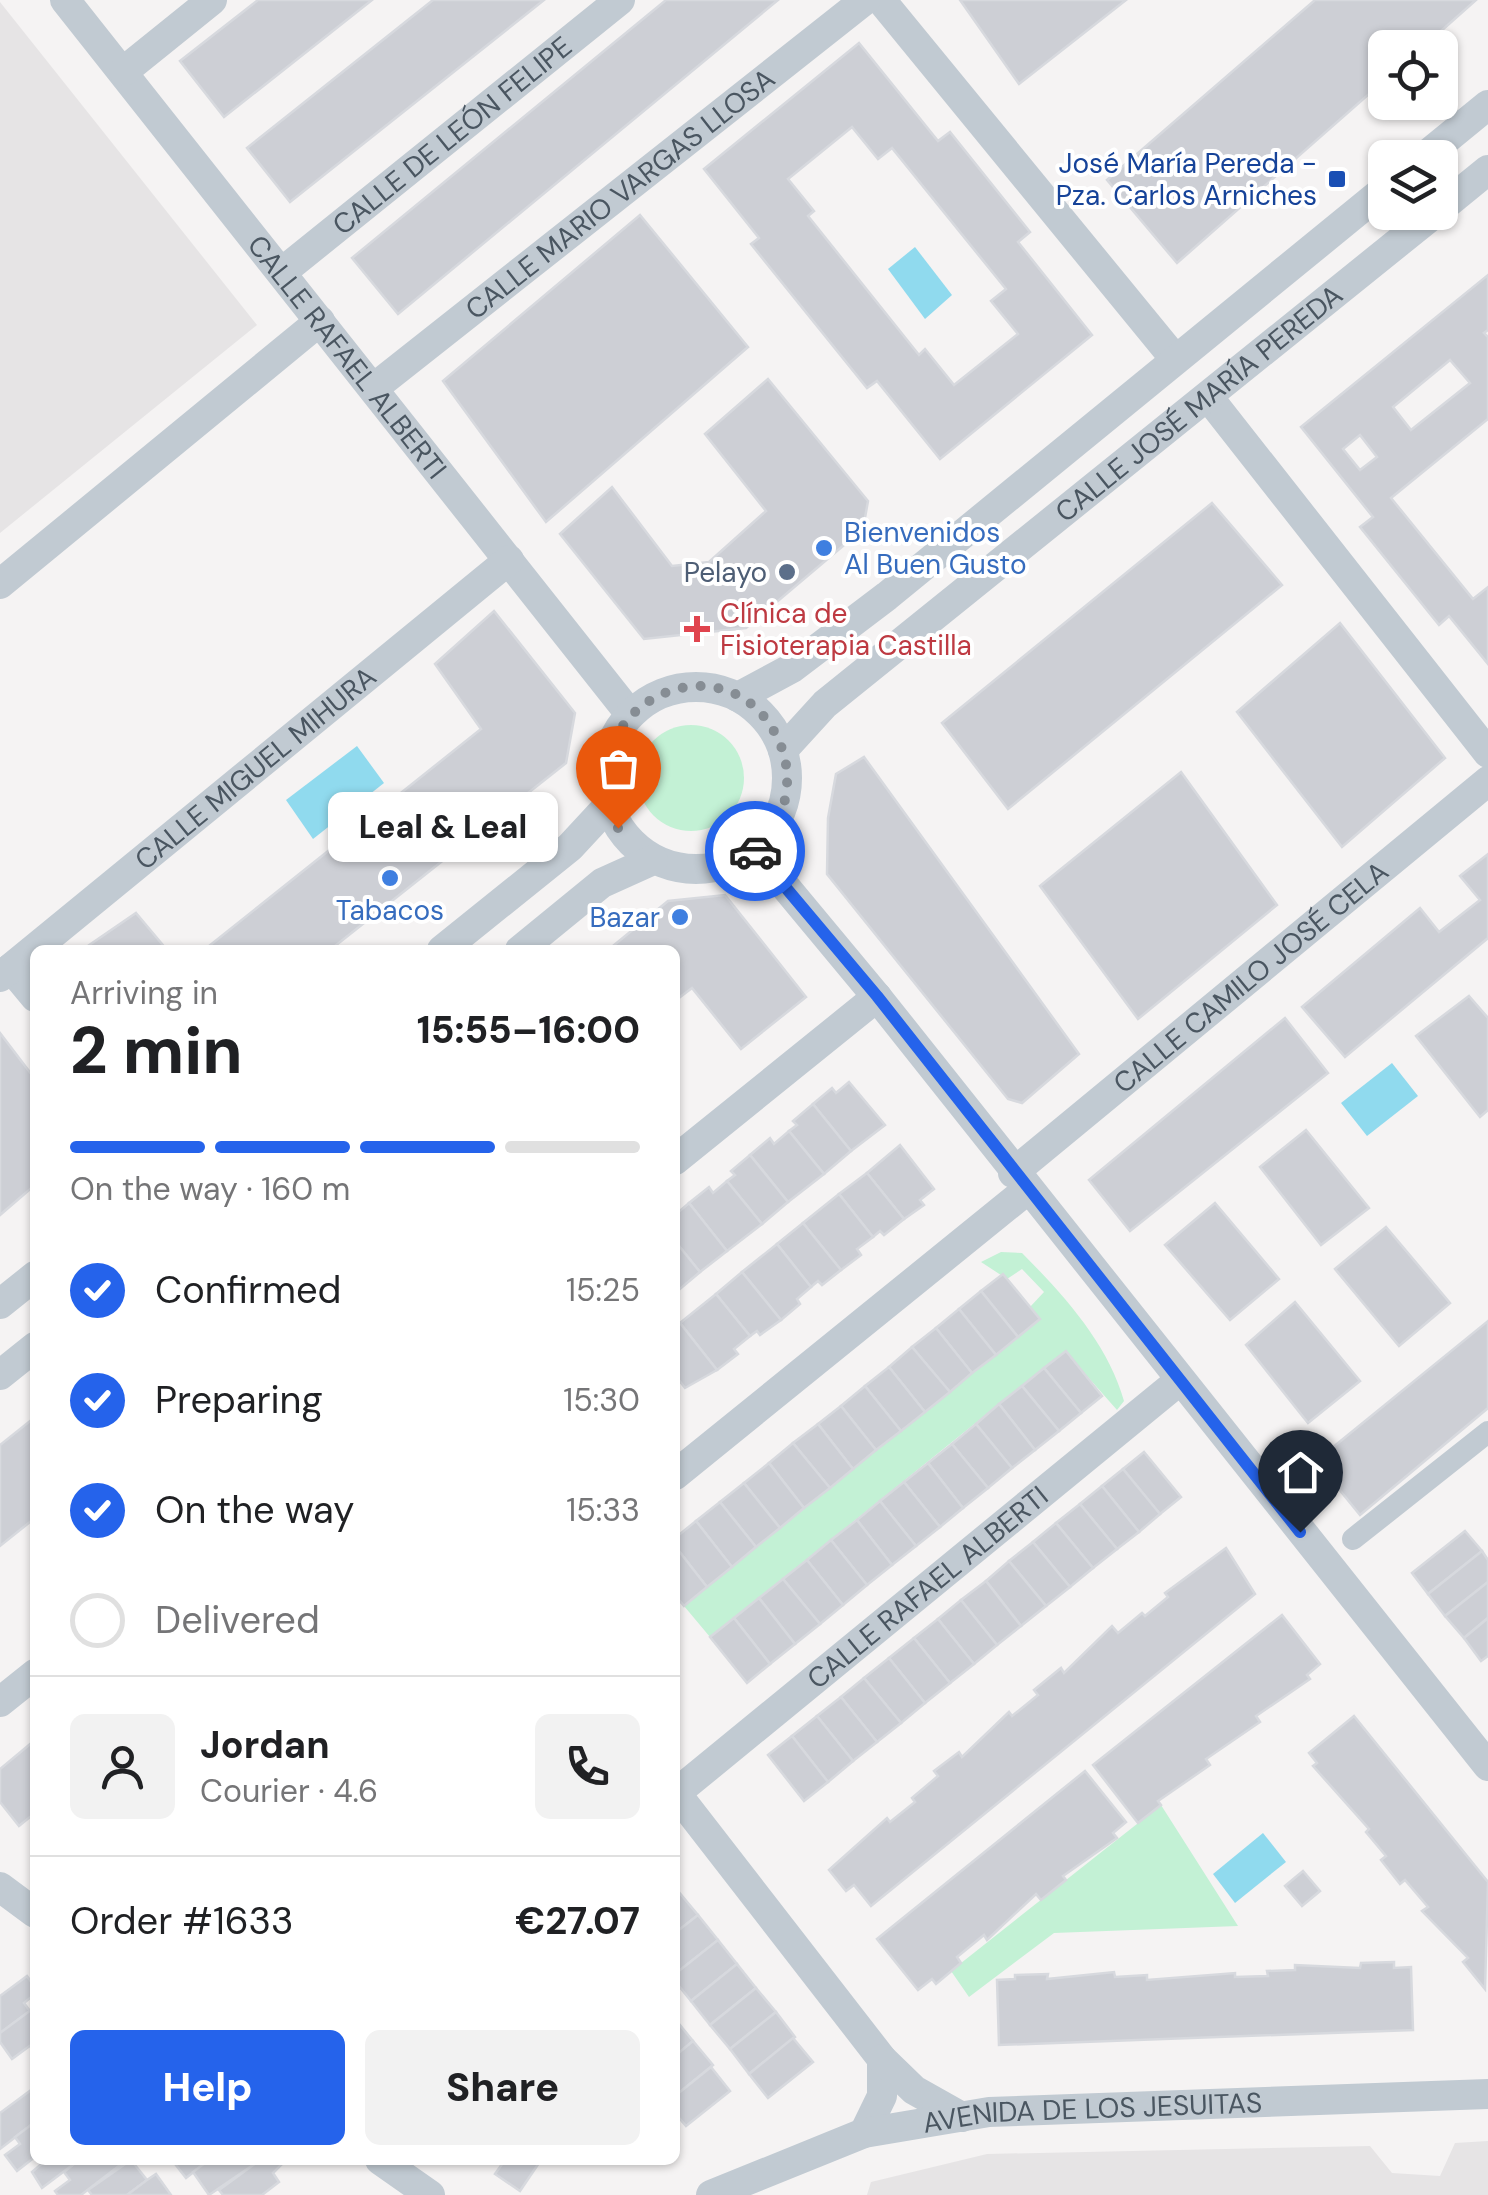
<!DOCTYPE html>
<meta charset="utf-8">
<style>
:root{--surface:#fff;--page:#f2f2f2;--text:#202124;--muted:#757577;--line:#e0e0e0;--accent:#2563eb}
body{margin:0;font-family:"DM Sans",sans-serif;background:var(--page);color:var(--text);height:100vh;display:flex;flex-direction:column;font-size:38px;white-space:nowrap}
*{box-sizing:border-box;margin:0}
p{font-size:32px;color:var(--muted)}
.icon{flex:none;width:55px;height:55px;fill:none;stroke:currentColor;stroke-width:2;stroke-linecap:round;stroke-linejoin:round}
.map{position:relative;flex:1;overflow:hidden}
.sheet{position:absolute;left:30px;top:945px;width:650px;height:1220px;display:flex;flex-direction:column;background:var(--surface);border-radius:15px;box-shadow:0 2px 8px #0004}
.sheet>*{flex:none}
.controls{position:absolute;left:1368px;top:30px;display:grid;gap:20px}
.controls a{display:grid;place-items:center;width:90px;height:90px;border-radius:15px;background:var(--surface);box-shadow:0 2px 8px #0004;font-size:50px}
.pin{position:absolute;display:grid;place-items:center;width:85px;height:85px;color:#fff;margin:-102px -42px;border-radius:50% 50% 50% 0;rotate:-45deg;box-shadow:0 0 10px #0007}
.pin .icon{rotate:45deg}
.courier{position:absolute;display:grid;place-items:center;width:100px;height:100px;margin:-50px;border:8px solid #2563eb;border-radius:50%;background:#fff;color:#222;box-shadow:0 2px 12px #0007}
.bubble{position:absolute;height:70px;border-radius:15px;background:var(--surface);box-shadow:0 2px 8px #0004;font-size:32px;font-weight:800;line-height:70px;text-align:center}
.head em{font-style:normal;font-weight:800}
.head div{display:flex;flex-direction:column-reverse}
.head{display:flex;align-items:center;justify-content:space-between;height:170px;padding:0 40px}
h1{font-size:65px;font-weight:800;line-height:75px}
.bar{display:grid;grid-template-columns:repeat(4,1fr);gap:15px 10px;align-content:center;height:120px;padding:0 40px}
.bar i{height:12px;border-radius:8px;background:var(--line)}
.bar .active{background:var(--accent)}
.bar p{grid-column:span 4}
.line{display:flex;align-items:center;gap:25px;padding:0 40px;border-top:2px solid var(--line)}
.line div{flex:1}
.round{display:grid;place-items:center;flex:none;width:105px;height:105px;border-radius:15px;background:var(--page)}
ol{padding:0 40px;list-style:none}
li{display:flex;align-items:center;gap:30px;height:110px}
li p{margin-inline-start:auto}
li .icon{padding:10px;border-radius:50%;background:var(--accent);color:#fff;stroke-width:4}
li:last-child{color:var(--muted)}
li i{width:55px;height:55px;border:5px solid var(--line);border-radius:50%}
.button{display:flex;gap:20px;margin-top:auto;padding:20px 40px}
.button a{flex:1;height:115px;border-radius:15px;background:var(--accent);color:#fff;font-size:40px;font-weight:800;line-height:115px;text-align:center}
.button a+a{background:var(--page);color:var(--text)}
.map>svg:first-child{display:block}
</style>
<div class="map">
<svg width="1488" height="2195" viewBox="0 0 1488 2195">
<rect width="100%" height="100%" fill="#f5f3f3"/>
<!-- education -->
<g fill="#e6e4e5">
<polygon points="0,2 257,325 0,533"/>
<polygon points="1488,2141 1488,2195 867,2195 871,2182 987,2154 1370,2146 1392,2173 1440,2176 1455,2143"/>
</g>
<!-- green -->
<g fill="#c3f1d5">
<circle cx="691" cy="778" r="53"/>
<path d="M1001 1252 1022 1253C1064 1295 1108 1344 1124 1401L1117 1410 1065 1351 710 1637 684 1606 1039 1319 1030 1307 1044 1292 1022 1269 1007 1279 981 1262Z"/>
<polygon points="1161,1805 1238,1926 1054,1933 969,1997 951,1971"/>
</g>
<!-- water -->
<g fill="#90daee">
<polygon points="915,247 952,295 925,319 888,269"/>
<polygon points="357,746 384,783 313,839 286,800"/>
<polygon points="1392,1063 1418,1096 1367,1136 1341,1103"/>
<polygon points="1263,1833 1286,1862 1235,1903 1213,1874"/>
</g>
<!-- building -->
<g fill="#cdcfd5" stroke="#d7d9de" stroke-width="2.5" fill-rule="evenodd">
<polygon points="258,0 372,0 224,117 180,61"/>
<polygon points="433,0 544,0 290,202 247,148"/>
<polygon points="666,0 778,0 398,314 352,258"/>
<polygon points="960,0 1126,0 1019,84"/>
<polygon points="1315,0 1476,0 1422,48 1385,48 1385,80 1177,263 1107,180"/>
<path d="M859 43 938 141 950 132 1030 232 1018 242 1092 335 940 459 877 381 867 388 751 244 759 238 704 169ZM852 127 878 159 892 148 1006 289 991 301 1018 334 954 385 925 349 919 355 808 216 814 211 788 179Z"/>
<polygon points="640,215 748,347 546,522 443,381"/>
<path d="M1488 275V330L1484 333 1488 337V419L1391 498 1473 599 1488 587V664L1449 616 1439 625 1360 527 1373 517 1301 427ZM1450 360 1470 383 1411 430 1393 407ZM1360 435 1377 457 1360 470 1343 449Z"/>
<polygon points="768,379 868,501 863,529 746,628 644,639 560,534 612,487 672,566 709,562 766,511 705,434"/>
<polygon points="1212,503 1282,585 1008,809 942,723"/>
<polygon points="494,611 575,713 566,763 330,950 204,950 481,729 435,664"/>
<polygon points="1340,623 1445,758 1342,847 1237,712"/>
<polygon points="864,757 1079,1054 1022,1103 1008,1099 827,874 828,818 836,774"/>
<polygon points="1181,772 1277,905 1138,1019 1040,886"/>
<polygon points="1488,854 1488,938 1345,1057 1302,1007 1420,908 1439,932 1480,900 1460,876"/>
<polygon points="725,895 806,997 741,1049 692,988 675,1001 675,950 608,950 668,901"/>
<polygon points="136,913 167,950 82,950"/>
<polygon points="1469,996 1488,1018 1488,1110 1480,1117 1416,1036"/>
<polygon points="1285,1018 1328,1073 1130,1231 1089,1180"/>
<polygon points="0,1033 35,1079 35,1185 0,1215"/>
<polygon points="849,1082 885,1125 851,1151 813,1104 832,1088 836,1093"/>
<polygon points="813,1104 851,1151 824,1174 789,1131 797,1125 793,1121"/>
<polygon points="1306,1130 1369,1208 1321,1245 1260,1167"/>
<polygon points="789,1131 824,1174 788,1202 750,1155 770,1138 774,1144"/>
<polygon points="900,1145 934,1189 920,1200 924,1205 904,1219 867,1173"/>
<polygon points="750,1155 788,1202 762,1224 727,1181 735,1175 731,1171"/>
<polygon points="867,1173 904,1219 884,1235 880,1231 873,1237 839,1194"/>
<polygon points="727,1181 762,1224 727,1251 689,1203 709,1187 713,1193"/>
<polygon points="839,1194 873,1237 857,1249 861,1255 841,1270 803,1223"/>
<polygon points="689,1203 727,1251 700,1272 675,1241 675,1215"/>
<polygon points="1215,1203 1279,1279 1230,1320 1165,1245"/>
<polygon points="803,1223 841,1270 822,1285 818,1281 811,1287 777,1244"/>
<polygon points="1386,1227 1450,1303 1399,1346 1335,1269"/>
<polygon points="675,1241 700,1272 675,1293"/>
<polygon points="777,1244 811,1287 797,1299 800,1304 781,1320 742,1272"/>
<polygon points="742,1272 781,1320 760,1335 757,1331 750,1336 716,1294"/>
<polygon points="1003,1274 1040,1319 1018,1337 981,1291"/>
<polygon points="981,1291 1018,1337 996,1355 959,1309"/>
<polygon points="716,1294 750,1336 734,1349 738,1354 717,1370 680,1323"/>
<polygon points="1295,1302 1360,1381 1308,1423 1246,1345"/>
<polygon points="959,1309 996,1355 972,1373 936,1328"/>
<polygon points="1488,1321 1488,1408 1360,1515 1316,1461"/>
<polygon points="680,1323 717,1370 685,1388 675,1375 675,1327"/>
<polygon points="936,1328 972,1373 950,1392 912,1347"/>
<polygon points="912,1347 950,1392 925,1412 889,1367"/>
<polygon points="1066,1351 1102,1396 1081,1413 1044,1368"/>
<polygon points="889,1367 925,1412 901,1431 865,1386"/>
<polygon points="1044,1368 1081,1413 1059,1431 1022,1386"/>
<polygon points="865,1386 901,1431 876,1450 841,1406"/>
<polygon points="1022,1386 1059,1431 1035,1450 999,1404"/>
<polygon points="999,1404 1035,1450 1012,1468 976,1424"/>
<polygon points="841,1406 876,1450 853,1469 818,1424"/>
<polygon points="35,1417 35,1518 0,1546 0,1445"/>
<polygon points="818,1424 853,1469 830,1488 793,1443"/>
<polygon points="976,1424 1012,1468 988,1488 952,1444"/>
<polygon points="793,1443 830,1488 804,1508 769,1463"/>
<polygon points="952,1444 988,1488 963,1508 928,1463"/>
<polygon points="1144,1452 1181,1497 1160,1514 1123,1469"/>
<polygon points="769,1463 804,1508 780,1528 744,1483"/>
<polygon points="928,1463 963,1508 940,1527 904,1482"/>
<polygon points="1123,1469 1160,1514 1139,1532 1102,1486"/>
<polygon points="904,1482 940,1527 916,1546 880,1501"/>
<polygon points="744,1483 780,1528 756,1547 720,1502"/>
<polygon points="1102,1486 1139,1532 1117,1549 1080,1504"/>
<polygon points="880,1501 916,1546 892,1565 857,1520"/>
<polygon points="720,1502 756,1547 732,1567 696,1521"/>
<polygon points="1080,1504 1117,1549 1093,1568 1056,1523"/>
<polygon points="857,1520 892,1565 867,1585 831,1540"/>
<polygon points="696,1521 732,1567 707,1587 675,1546 675,1538"/>
<polygon points="1056,1523 1093,1568 1070,1587 1033,1542"/>
<polygon points="1465,1531 1482,1551 1428,1594 1412,1573"/>
<polygon points="831,1540 867,1585 843,1605 807,1560"/>
<polygon points="1033,1542 1070,1587 1046,1606 1009,1561"/>
<polygon points="675,1546 707,1587 684,1606 675,1595"/>
<polygon points="1226,1548 1255,1594 871,1906 854,1885 846,1891 829,1870 887,1818 890,1822 915,1802 912,1798 938,1776 934,1771 959,1752 962,1757 1009,1712 1012,1716 1038,1695 1034,1690 1061,1668 1064,1673 1112,1626 1118,1633 1142,1613 1145,1616 1168,1597 1165,1593"/>
<polygon points="1482,1551 1488,1560 1488,1582 1445,1616 1428,1594"/>
<polygon points="807,1560 843,1605 820,1624 783,1579"/>
<polygon points="1009,1561 1046,1606 1021,1626 986,1581"/>
<polygon points="783,1579 820,1624 795,1644 759,1598"/>
<polygon points="986,1581 1021,1626 997,1645 961,1600"/>
<polygon points="1488,1582 1488,1618 1464,1638 1445,1616"/>
<polygon points="759,1598 795,1644 770,1664 734,1618"/>
<polygon points="961,1600 997,1645 974,1664 938,1619"/>
<polygon points="1282,1615 1320,1664 1307,1675 1310,1679 1256,1716 1260,1722 1206,1759 1210,1765 1158,1801 1161,1805 1138,1823 1093,1765"/>
<polygon points="734,1618 770,1664 747,1683 710,1637"/>
<polygon points="1488,1618 1488,1656 1481,1661 1464,1638"/>
<polygon points="938,1619 974,1664 950,1683 914,1638"/>
<polygon points="914,1638 950,1683 925,1703 889,1658"/>
<polygon points="889,1658 925,1703 901,1723 864,1678"/>
<polygon points="864,1678 901,1723 877,1742 841,1697"/>
<polygon points="841,1697 877,1742 853,1761 817,1716"/>
<polygon points="817,1716 853,1761 828,1782 792,1736"/>
<polygon points="1354,1716 1488,1882 1485,1989 1463,1962 1468,1958 1422,1911 1428,1907 1405,1880 1400,1884 1381,1860 1386,1856 1366,1832 1369,1829 1313,1766 1317,1763 1309,1753"/>
<polygon points="792,1736 828,1782 804,1801 768,1755"/>
<polygon points="35,1740 35,1813 19,1826 0,1802 0,1769"/>
<polygon points="1085,1771 1126,1822 1113,1833 1117,1838 1063,1876 1066,1880 1041,1900 1036,1894 987,1940 984,1935 957,1957 961,1963 936,1984 932,1979 918,1990 877,1939"/>
<polygon points="1303,1871 1320,1891 1302,1906 1285,1886"/>
<polygon points="678,1891 698,1915 675,1933 675,1893"/>
<polygon points="698,1915 718,1940 675,1974 675,1933"/>
<polygon points="718,1940 737,1964 691,2001 675,1981 675,1974"/>
<polygon points="1394,1962 1394,1968 1411,1967 1413,2030 999,2045 997,1980 1015,1979 1015,1975 1048,1974 1047,1979 1114,1972 1115,1977 1147,1975 1147,1980 1235,1973 1235,1977 1268,1976 1267,1971 1295,1970 1295,1965 1360,1968 1361,1963"/>
<polygon points="737,1964 756,1988 710,2025 691,2001"/>
<polygon points="27,1976 35,1987 35,1994 24,2003 30,2011 0,2033 0,1996"/>
<polygon points="756,1988 776,2012 730,2049 710,2025"/>
<polygon points="35,2007 35,2042 12,2059 0,2042 0,2033"/>
<polygon points="776,2012 795,2037 749,2074 730,2049"/>
<polygon points="675,2019 693,2041 675,2056"/>
<polygon points="793,2038 813,2062 768,2098 749,2074"/>
<polygon points="693,2041 713,2065 675,2096 675,2056"/>
<polygon points="711,2067 730,2091 686,2126 675,2113 675,2096"/>
<polygon points="31,2090 35,2122 0,2149 0,2113"/>
<polygon points="35,2122 35,2157 17,2171 5,2155 20,2144 15,2137"/>
<polygon points="79,2160 122,2160 124,2162 81,2195 58,2195 55,2191 70,2180 64,2172"/>
<polygon points="79,2160 42,2188 32,2172 46,2160"/>
<polygon points="131,2160 147,2180 127,2195 92,2195 88,2190"/>
<polygon points="172,2160 209,2160 186,2178"/>
<polygon points="209,2160 249,2160 253,2165 209,2195 193,2172"/>
<polygon points="260,2160 286,2160 273,2173 279,2182 262,2195 223,2195 219,2190"/>
<polygon points="505,2160 541,2160 520,2191 495,2174"/>
<polygon points="156,2174 171,2195 127,2195 147,2180"/>
</g>
<g fill="none" stroke-linecap="round" stroke-linejoin="round">
<!-- pedestrian -->
<polyline stroke="#c1cad2" stroke-width="22" points="1353,1539 1488,1432"/>
<!-- minor -->
<g stroke="#c1cad2" stroke-width="30">
<path id="s1" d="M65 0 630 714"/>
<polyline points="881,0 1175,359"/>
<polyline points="124,71 212,0"/>
<polyline points="1423,158 1488,105"/>
<polyline points="1440,209 1488,170"/>
<path id="s2" d="M282 272 620 0"/>
<path id="s3" d="M375 387 865 0"/>
<polyline points="1209,398 1488,753"/>
<polyline points="0,584 320,321"/>
<circle cx="696" cy="778" r="91"/>
<polyline points="738,697 792,668 887,596 1385,189"/>
<path id="s4" d="M783 750 825 704 1436 212"/>
<polyline points="754,849 877,997 1488,1766"/>
<polyline points="442,950 570,847 608,806"/>
<polyline points="520,950 602,883 653,860"/>
<polyline points="11,968 35,997"/>
<path id="s5" d="M0 977 509 560"/>
<polyline points="675,1160 877,997"/>
<path id="s6" d="M1013 1173 1488 781"/>
<polyline points="0,1304 35,1276"/>
<polyline points="0,1375 35,1347"/>
<polyline points="675,1475 1027,1190"/>
<polyline points="0,1702 35,1674"/>
<polyline points="675,1792 882,2059 882,2096 864,2133"/>
<path id="s7" d="M676 1793 1179 1381"/>
<polyline points="0,1887 35,1913"/>
<polyline points="882,2059 914,2090 962,2117"/>
<polyline points="380,2160 430,2195"/>
<path id="s8" d="M711 2195 864 2133 989 2112 1488 2094"/>
</g>
</g>
<g fill="none" stroke-linecap="round" stroke-linejoin="round">
<!-- done -->
<path stroke="#868d94" stroke-width="10" stroke-dasharray="0 18" d="M618 828C561 706 726 629 778 739 788 760 790 784 783 807 777 824 762 837 755 851"/>
<!-- route -->
<polyline stroke="#2563eb" stroke-width="12" points="755,851 877,996 1300,1532"/>
</g>
<!-- markers -->
<rect fill="#1a4fb4" stroke="#fff" stroke-width="4" x="1327" y="169" width="20" height="20" rx="5"/>
<g fill="#3f7fe0" stroke="#fff" stroke-width="4">
<circle cx="824" cy="548" r="10"/>
<circle cx="390" cy="878" r="10"/>
<circle cx="680" cy="917" r="10"/>
</g>
<circle fill="#5c6f8a" stroke="#fff" stroke-width="4" cx="787" cy="572" r="10"/>
<path fill="#e0444e" stroke="#fff" stroke-width="4" d="M692 614h10v10h10v10h-10v10h-10v-10h-10v-10h10z"/>
<g text-anchor="middle" dominant-baseline="central" stroke-width="8" stroke-linejoin="round" paint-order="stroke">
<!-- street labels -->
<g font-size="28" fill="#4a5661" stroke="#fff">
<text stroke="none"><textPath href="#s2" startOffset="218">CALLE DE LEÓN FELIPE</textPath></text>
<text stroke="none"><textPath href="#s3" startOffset="312">CALLE MARIO VARGAS LLOSA</textPath></text>
<text stroke="none"><textPath href="#s1" startOffset="455">CALLE RAFAEL ALBERTI</textPath></text>
<text stroke="none"><textPath href="#s4" startOffset="542">CALLE JOSÉ MARÍA PEREDA</textPath></text>
<text stroke="none"><textPath href="#s5" startOffset="330">CALLE MIGUEL MIHURA</textPath></text>
<text stroke="none"><textPath href="#s6" startOffset="308">CALLE CAMILO JOSÉ CELA</textPath></text>
<text stroke="none"><textPath href="#s7" startOffset="325">CALLE RAFAEL ALBERTI</textPath></text>
<text stroke="none"><textPath href="#s8" startOffset="395">AVENIDA DE LOS JESUITAS</textPath></text>
</g>
<!-- transit labels -->
<g font-size="28" fill="#164399" stroke="#fff" text-anchor="end">
<text x="1317" y="163">José María Pereda -<tspan x="1317" dy="32">Pza. Carlos Arniches</tspan></text>
</g>
<!-- shop labels -->
<g font-size="28" fill="#366cbe" stroke="#fff" text-anchor="start">
<text x="844" y="532">Bienvenidos<tspan x="844" dy="32">Al Buen Gusto</tspan></text>
<text x="390" y="910" text-anchor="middle">Tabacos</text>
<text x="660" y="917" text-anchor="end">Bazar</text>
</g>
<!-- service labels -->
<g font-size="28" fill="#4e5e75" stroke="#fff" text-anchor="end">
<text x="767" y="572">Pelayo</text>
</g>
<!-- health labels -->
<g font-size="28" fill="#be3a42" stroke="#fff" text-anchor="start">
<text x="720" y="613">Clínica de<tspan x="720" dy="32">Fisioterapia Castilla</tspan></text>
</g>
</g>
</svg>
<div class="controls">
<a><svg class="icon" aria-label="locate" viewBox="0 0 24 24"><circle cx="12" cy="12" r="6"/><path d="M12 2v4M12 18v4M2 12h4M18 12h4"/></svg></a>
<a><svg class="icon" aria-label="layers" viewBox="0 0 24 24"><path d="M12 4l9 5-9 5-9-5zM3 14l9 5 9-5"/></svg></a>
</div>
<div class="pin" style="left:618px;top:828px;background:#ea580c"><svg class="icon" aria-label="bag" viewBox="0 0 24 24"><path d="M5 8h14l-1 12H6zM9 8a3 3 0 0 1 6 0"/></svg></div>
<div class="pin" style="left:1300px;top:1532px;background:#1f2937"><svg class="icon" aria-label="home" viewBox="0 0 24 24"><path d="M3 11l9-7 9 7M6 9v11h12V9"/></svg></div>
<div class="courier" style="left:755px;top:851px"><svg class="icon" aria-label="car" viewBox="0 0 24 24"><path d="M5 17H2v-5l4-1 3-4h7l3 4 3 1v5h-3M9 17h6M6 11h13"/><circle cx="7" cy="17" r="2"/><circle cx="17" cy="17" r="2"/></svg></div>
<div class="bubble" style="left:328px;top:792px;width:230px">Leal &amp; Leal</div>
<section class="sheet">
<div class="head"><div><h1>2 min</h1><p>Arriving in</p></div><em>15:55–16:00</em></div>
<div class="bar"><i class="active"></i><i class="active"></i><i class="active"></i><i></i><p>On the way · 160 m</p></div>
<ol>
<li><svg class="icon" aria-label="check" viewBox="0 0 24 24"><path d="M5 12l5 5 9-10"/></svg>Confirmed<p>15:25</p></li>
<li><svg class="icon" aria-label="check" viewBox="0 0 24 24"><path d="M5 12l5 5 9-10"/></svg>Preparing<p>15:30</p></li>
<li><svg class="icon" aria-label="check" viewBox="0 0 24 24"><path d="M5 12l5 5 9-10"/></svg>On the way<p>15:33</p></li>
<li><i></i>Delivered</li>
</ol>
<div class="line" style="height:180px"><a class="round"><svg class="icon" aria-label="person" viewBox="0 0 24 24"><circle cx="12" cy="8" r="4"/><path d="M4 21q1-7 8-7t8 7"/></svg></a><div><b>Jordan</b><p>Courier · 4.6</p></div><a class="round"><svg class="icon" aria-label="phone" viewBox="0 0 24 24"><path d="M5 4h4l2 5-3 2q2 4 5 5l2-3 5 2v4C11 20 4 13 5 4z"/></svg></a></div>
<div class="line" style="height:130px"><div>Order #1633</div><b>€27.07</b></div>
<div class="button"><a>Help</a><a>Share</a></div>
</section>
</div>
